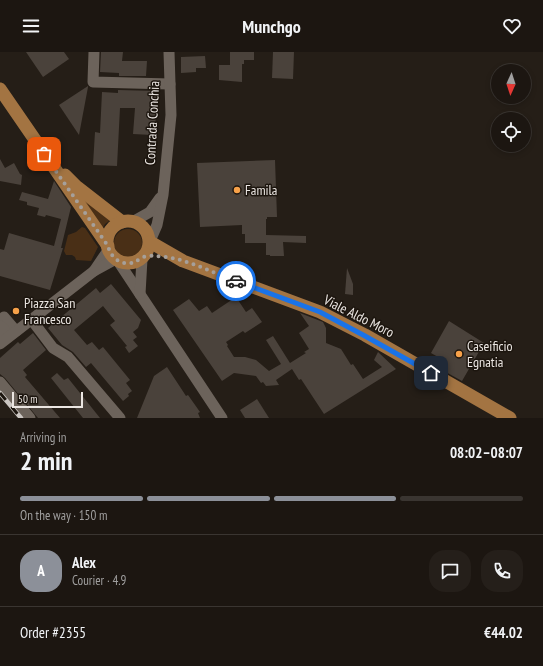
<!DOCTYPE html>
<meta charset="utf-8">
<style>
:root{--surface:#1c1611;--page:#251f1a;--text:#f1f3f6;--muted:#a09f9f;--line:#3a3531;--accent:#8c9099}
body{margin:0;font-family:"PT Sans Narrow",sans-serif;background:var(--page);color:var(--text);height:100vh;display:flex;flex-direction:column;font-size:15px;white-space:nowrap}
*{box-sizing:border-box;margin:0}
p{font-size:13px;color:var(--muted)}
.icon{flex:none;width:22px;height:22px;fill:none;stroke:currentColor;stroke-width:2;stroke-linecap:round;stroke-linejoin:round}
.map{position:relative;height:366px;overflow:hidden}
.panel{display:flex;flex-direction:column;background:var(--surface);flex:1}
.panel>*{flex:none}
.needle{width:26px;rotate:183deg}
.fabs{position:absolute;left:491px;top:12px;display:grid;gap:8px}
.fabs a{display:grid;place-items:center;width:40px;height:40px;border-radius:50%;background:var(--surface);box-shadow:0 2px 6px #0003,0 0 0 1px var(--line);font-size:20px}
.scale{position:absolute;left:12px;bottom:10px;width:71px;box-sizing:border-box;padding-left:4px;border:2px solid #ebe6e2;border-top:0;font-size:11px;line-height:14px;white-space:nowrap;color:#ebe6e2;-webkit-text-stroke:3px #1c150e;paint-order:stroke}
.pin{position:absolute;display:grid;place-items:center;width:34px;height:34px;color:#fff;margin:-17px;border-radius:8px;box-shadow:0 2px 6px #0006}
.courier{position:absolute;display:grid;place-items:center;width:40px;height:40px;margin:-20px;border:3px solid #1a73e8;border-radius:50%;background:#fff;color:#222;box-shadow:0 1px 5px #0007}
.summary em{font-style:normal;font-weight:700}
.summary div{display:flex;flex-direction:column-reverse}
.summary{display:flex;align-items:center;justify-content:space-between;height:68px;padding:0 20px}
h1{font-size:26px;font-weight:700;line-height:30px}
.bar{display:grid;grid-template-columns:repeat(4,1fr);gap:6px 4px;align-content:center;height:48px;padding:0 20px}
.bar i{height:5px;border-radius:3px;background:var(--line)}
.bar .current{background:var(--accent)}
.bar p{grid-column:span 4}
.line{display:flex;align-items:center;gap:10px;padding:0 20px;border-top:1px solid var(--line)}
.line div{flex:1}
.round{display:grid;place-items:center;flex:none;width:42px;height:42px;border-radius:16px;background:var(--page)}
header{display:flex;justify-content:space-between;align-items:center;height:52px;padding:0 20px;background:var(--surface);font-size:18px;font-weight:700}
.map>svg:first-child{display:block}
</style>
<header><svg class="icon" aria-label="menu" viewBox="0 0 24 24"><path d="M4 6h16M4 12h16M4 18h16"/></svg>Munchgo<svg class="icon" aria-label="heart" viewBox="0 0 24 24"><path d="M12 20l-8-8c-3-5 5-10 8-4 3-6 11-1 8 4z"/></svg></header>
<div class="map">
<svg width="543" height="366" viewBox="0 0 543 366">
<rect width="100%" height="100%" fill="#251e17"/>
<!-- green -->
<g fill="#492f16">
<polygon points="75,138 112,167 105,172 101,179"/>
<polygon points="82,175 85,176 98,195 91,209 76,208 75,205 72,203 66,203 64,199 68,183 76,180"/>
<circle cx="128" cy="191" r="14"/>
</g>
<!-- building -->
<g fill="#4a423b">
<polygon points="26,0 64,0 69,7 43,25"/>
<polygon points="101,0 123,0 122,9 147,9 146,24 119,24 119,21 100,20"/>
<polygon points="230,0 254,0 254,8 244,8 244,12 242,12 242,30 219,28 219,13 230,13"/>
<polygon points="273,0 294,0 293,27 272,26"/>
<polygon points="205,4 206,16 196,16 196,20 181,21 181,5"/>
<polygon points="88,34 88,35 79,83 59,53"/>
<polygon points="118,38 158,39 157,58 155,72 153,72 152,83 133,82 135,56 120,56 117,114 93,113 95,80 100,81 102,40 118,41"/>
<polygon points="0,107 5,116 14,111 20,122 22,123 21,133 0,129"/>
<polygon points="275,108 277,165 267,165 267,167 266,167 266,183 306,184 306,191 283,190 284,204 270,204 270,203 266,203 266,191 245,191 245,182 242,182 242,173 200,175 197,111"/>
<polygon points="54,129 71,155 61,196 63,196 50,238 0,224 0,197 4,198 9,181 54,194 61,167 46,163 45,165 37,163 39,156 27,153 27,150 19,148 22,140 48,147"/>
<polygon points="347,216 353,232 353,243 345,242"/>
<polygon points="111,232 141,268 138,276 133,280 137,285 133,288 138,294 129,301 125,295 127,294 110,273 115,269 103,254 74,278 87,293 92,290 99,298 103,295 130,328 126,331 132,339 128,342 129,344 123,349 91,311 86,315 73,300 62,293 48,276 96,236 100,241"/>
<polygon points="236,245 246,260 252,256 262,270 245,281 243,279 226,290 228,293 227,294 234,305 245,305 256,308 269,319 281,312 266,288 273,284 290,311 306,301 304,300 309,297 299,281 309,274 300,261 323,270 326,276 326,291 341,297 351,313 353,312 363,327 382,315 374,308 378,300 396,317 324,362 301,327 299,328 292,317 276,328 279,333 266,334 263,330 261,331 256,324 234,321 222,329 173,258 189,247 199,259 207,254 212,261"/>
<polygon points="449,269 484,291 462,329 433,313 438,305 431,301"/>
<polygon points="33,281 46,298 23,318 27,323 25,325 60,366 38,366 5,326 0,322 0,306 18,290 20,292"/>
<polygon points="167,315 186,344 188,343 200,360 198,361 200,366 137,366 154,324"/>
<polygon points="57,321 64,328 68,326 100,366 83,366 51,326"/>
<polygon points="257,347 269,366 245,366 240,358"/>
</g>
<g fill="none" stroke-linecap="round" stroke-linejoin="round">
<!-- minor -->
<g stroke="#6c635b" stroke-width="11">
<polyline points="94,0 93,30 170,32"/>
<polyline points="134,169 150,160 160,146"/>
<polyline points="150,189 157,173 163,143 171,63 169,0"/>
<polyline points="118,209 222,366"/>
<polyline points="94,219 109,197"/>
<polyline points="140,242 142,207"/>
<polyline points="31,267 53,296 68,305 120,366"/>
<polyline points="0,268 4,265 16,279"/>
<polyline points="0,274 4,277 0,280"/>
<polyline points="0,292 94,219 116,207"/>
<polyline points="0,330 30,366"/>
</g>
<!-- major -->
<g stroke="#a37442" stroke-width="13">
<polyline points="0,37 108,194"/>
<polyline points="65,123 77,135 122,170"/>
<circle cx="128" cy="190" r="21"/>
<polyline points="150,190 183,209 320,260 365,283 510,366"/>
</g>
<defs>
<polyline id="rail" points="0,341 21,366"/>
</defs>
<!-- rail casing -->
<use href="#rail" stroke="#cbc6c2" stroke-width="4.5"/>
<!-- rail -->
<use href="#rail" stroke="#1c150e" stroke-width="3" stroke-dasharray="9" stroke-linecap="butt"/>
</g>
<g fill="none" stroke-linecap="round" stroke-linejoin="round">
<!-- done -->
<path stroke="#a6a09b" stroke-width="4" stroke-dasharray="0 7.2" d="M44 102 108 194C110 202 115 209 124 211 133 213 137 208 144 205 147 203 153 204 156 204 184 205 210 220 236 229"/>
<!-- route -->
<polyline stroke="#1a73e8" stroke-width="5" points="236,229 320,260 365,284 431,321"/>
</g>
<!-- markers -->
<g fill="#f7a149" stroke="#1c150e" stroke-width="1.5">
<circle cx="237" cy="138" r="4"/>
<circle cx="16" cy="259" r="4"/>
<circle cx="459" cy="302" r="4"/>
</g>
<g text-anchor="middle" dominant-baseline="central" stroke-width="3" stroke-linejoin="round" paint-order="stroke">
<!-- street labels -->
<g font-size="14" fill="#ebe6e2" stroke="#1c150e">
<text transform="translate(152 71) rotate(-87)">Contrada Conchia</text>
<text transform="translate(359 264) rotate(27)">Viale Aldo Moro</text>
</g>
<!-- poi labels -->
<g font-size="14" fill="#ebe6e2" stroke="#1c150e" text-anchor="start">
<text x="245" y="138">Famila</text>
<text x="24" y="251">Piazza San<tspan x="24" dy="16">Francesco</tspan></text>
<text x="467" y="294">Caseificio<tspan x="467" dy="16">Egnatia</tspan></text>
</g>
</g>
</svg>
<div class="fabs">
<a><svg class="needle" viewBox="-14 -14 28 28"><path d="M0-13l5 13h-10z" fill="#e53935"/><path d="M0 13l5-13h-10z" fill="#a09f9f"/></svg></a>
<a><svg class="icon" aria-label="locate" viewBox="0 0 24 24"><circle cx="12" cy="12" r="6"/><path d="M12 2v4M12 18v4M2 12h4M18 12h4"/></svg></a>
</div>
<div class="scale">50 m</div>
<div class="pin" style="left:44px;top:102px;background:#ea580c"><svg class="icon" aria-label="bag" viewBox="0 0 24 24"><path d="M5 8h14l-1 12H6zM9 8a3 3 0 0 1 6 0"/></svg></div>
<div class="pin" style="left:431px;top:321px;background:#1f2937"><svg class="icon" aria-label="home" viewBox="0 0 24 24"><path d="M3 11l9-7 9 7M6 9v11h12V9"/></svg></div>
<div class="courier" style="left:236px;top:229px"><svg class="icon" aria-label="car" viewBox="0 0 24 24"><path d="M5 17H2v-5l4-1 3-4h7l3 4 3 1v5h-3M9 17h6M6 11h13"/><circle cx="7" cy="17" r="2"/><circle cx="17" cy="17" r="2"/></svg></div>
</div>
<section class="panel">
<div class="summary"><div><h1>2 min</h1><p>Arriving in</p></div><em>08:02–08:07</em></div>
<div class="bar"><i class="current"></i><i class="current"></i><i class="current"></i><i></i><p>On the way · 150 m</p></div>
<div class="line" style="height:72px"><b class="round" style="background:var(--accent);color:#fff">A</b><div><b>Alex</b><p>Courier · 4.9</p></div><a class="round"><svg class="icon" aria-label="chat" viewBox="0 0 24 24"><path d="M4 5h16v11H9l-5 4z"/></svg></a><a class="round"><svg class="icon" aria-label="phone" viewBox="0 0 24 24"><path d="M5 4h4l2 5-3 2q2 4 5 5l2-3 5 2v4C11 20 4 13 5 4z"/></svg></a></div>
<div class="line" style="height:52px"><div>Order #2355</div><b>€44.02</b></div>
</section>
